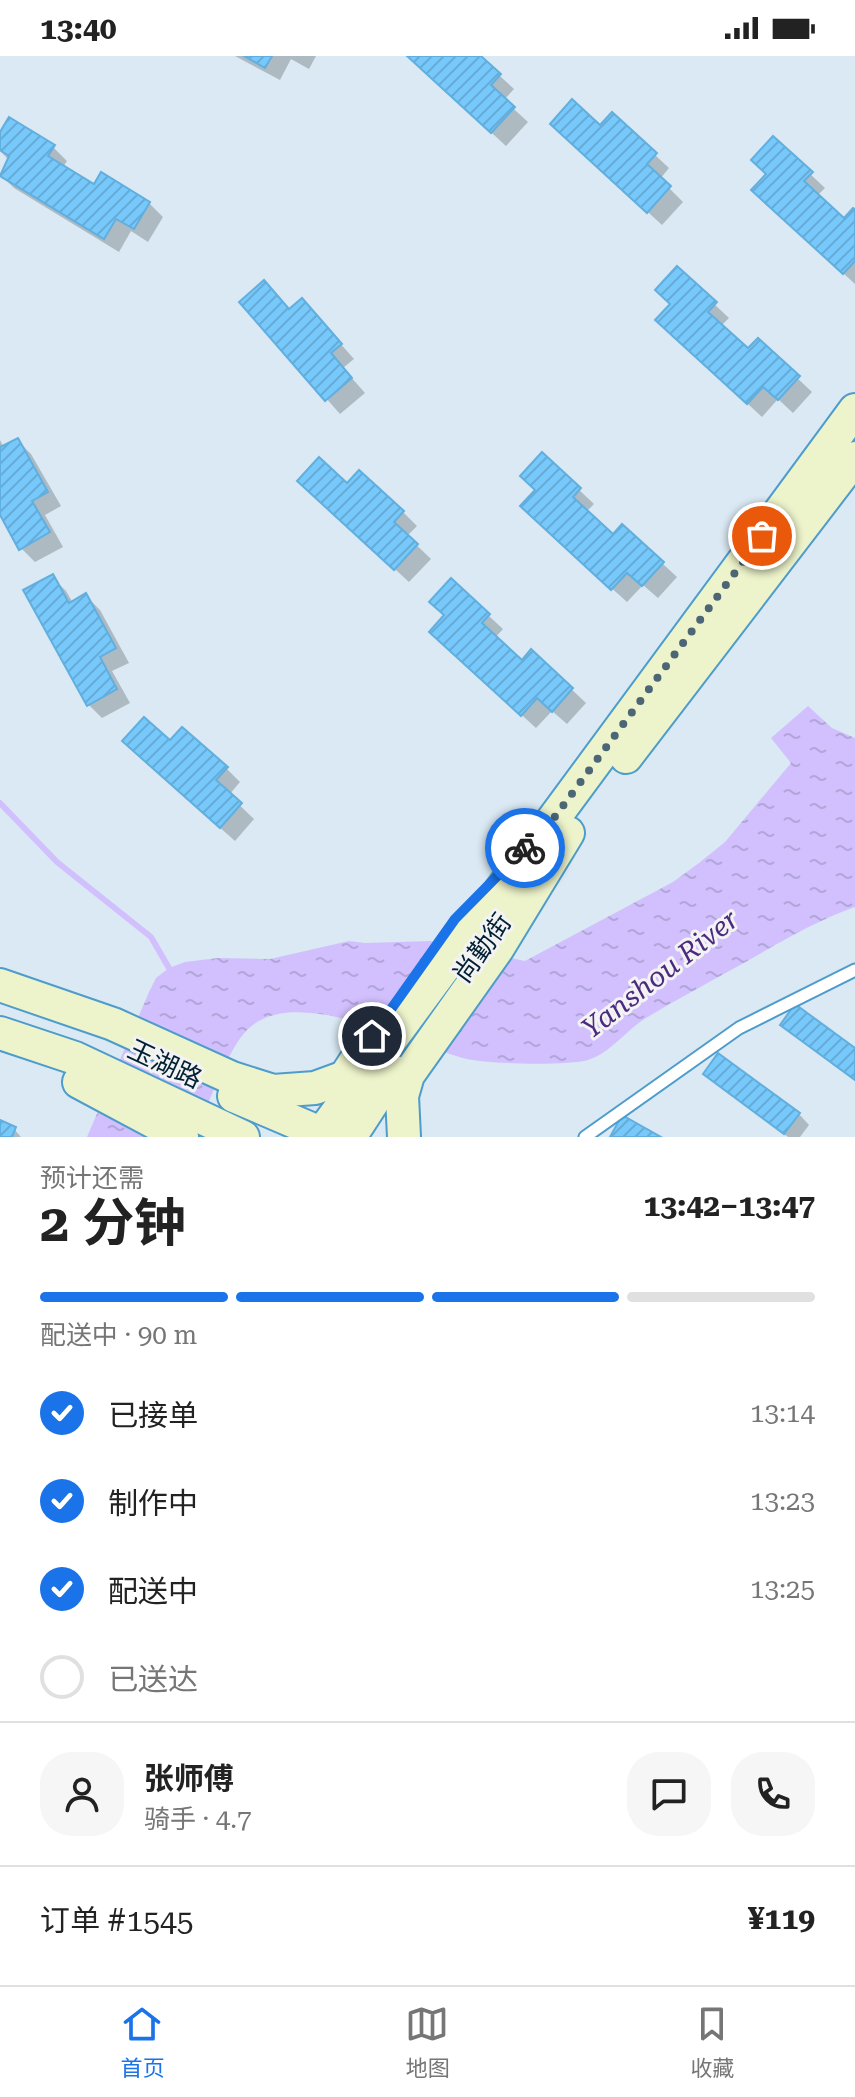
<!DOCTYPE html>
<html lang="zh">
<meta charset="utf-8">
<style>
:root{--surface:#fff;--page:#f6f6f6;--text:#222;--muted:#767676;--line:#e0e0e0;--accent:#1a73e8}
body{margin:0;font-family:"Roboto Serif","Noto Sans SC",serif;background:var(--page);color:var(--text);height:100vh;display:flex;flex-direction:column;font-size:30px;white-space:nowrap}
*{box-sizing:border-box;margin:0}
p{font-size:26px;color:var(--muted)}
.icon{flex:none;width:44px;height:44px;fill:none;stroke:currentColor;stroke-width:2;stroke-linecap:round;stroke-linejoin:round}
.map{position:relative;height:1081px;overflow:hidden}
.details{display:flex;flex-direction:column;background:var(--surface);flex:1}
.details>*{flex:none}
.pin{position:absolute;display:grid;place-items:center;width:68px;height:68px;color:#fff;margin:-34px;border:4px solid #fff;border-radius:50%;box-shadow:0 2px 8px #0007}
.courier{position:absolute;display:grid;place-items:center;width:80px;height:80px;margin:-40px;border:6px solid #1a73e8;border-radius:50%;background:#fff;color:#222;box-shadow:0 2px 10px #0007}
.overview em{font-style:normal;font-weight:700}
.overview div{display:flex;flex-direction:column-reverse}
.overview{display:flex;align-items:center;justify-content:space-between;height:136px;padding:0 40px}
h1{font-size:52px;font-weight:700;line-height:60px}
.bar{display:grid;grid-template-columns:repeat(4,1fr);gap:12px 8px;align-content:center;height:96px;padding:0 40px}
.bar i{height:10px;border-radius:6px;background:var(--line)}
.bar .selected{background:var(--accent)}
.bar p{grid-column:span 4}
.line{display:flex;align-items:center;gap:20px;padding:0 40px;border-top:2px solid var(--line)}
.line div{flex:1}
.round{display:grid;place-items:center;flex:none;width:84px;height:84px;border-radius:32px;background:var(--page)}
ol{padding:0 40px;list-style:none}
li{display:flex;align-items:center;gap:24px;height:88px}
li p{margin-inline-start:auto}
li .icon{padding:8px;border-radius:50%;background:var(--accent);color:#fff;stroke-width:4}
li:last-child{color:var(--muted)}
li i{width:44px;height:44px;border:4px solid var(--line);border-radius:50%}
.status{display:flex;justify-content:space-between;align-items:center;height:56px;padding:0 40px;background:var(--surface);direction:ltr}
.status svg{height:22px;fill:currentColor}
.tab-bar{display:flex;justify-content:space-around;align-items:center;height:112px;border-top:2px solid var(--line);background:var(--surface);font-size:22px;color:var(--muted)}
.tab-bar a{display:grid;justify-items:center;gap:4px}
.tab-bar .selected{color:var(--accent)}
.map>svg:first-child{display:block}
</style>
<div class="status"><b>13:40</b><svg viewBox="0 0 49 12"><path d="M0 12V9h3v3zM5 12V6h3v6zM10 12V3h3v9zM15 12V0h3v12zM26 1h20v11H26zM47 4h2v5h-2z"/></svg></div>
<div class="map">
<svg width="855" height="1081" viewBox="0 0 855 1081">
<defs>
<pattern id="water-ripples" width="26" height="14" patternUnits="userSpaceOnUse" patternTransform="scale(2)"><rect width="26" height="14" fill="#d1c0fd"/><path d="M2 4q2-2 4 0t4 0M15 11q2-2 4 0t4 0" fill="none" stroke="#b2a5d9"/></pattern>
<pattern id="building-hatch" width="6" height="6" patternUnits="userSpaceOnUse" patternTransform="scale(2)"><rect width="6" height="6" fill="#77c8fb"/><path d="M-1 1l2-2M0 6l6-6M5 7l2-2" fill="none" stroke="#65acd8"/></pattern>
</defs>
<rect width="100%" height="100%" fill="#dae9f3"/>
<!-- water -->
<path fill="url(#water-ripples)" d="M808 650 832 672 855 682V851C815 865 779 887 742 908 710 926 677 943 646 962 626 974 612 996 588 1004 566 1010 490 1008 467 1003 411 989 296 927 248 973 227 993 207 1053 194 1081H87L149 936 156 922 169 912 185 906 218 902 270 903 349 885 365 887 430 885 525 905 673 826 699 807 725 786 791 707 771 682Z"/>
<!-- shadow -->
<g fill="#0003">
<polygon points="235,0 316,0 309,13 291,3 280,24"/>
<polygon points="408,0 478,0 514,33 504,44 528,66 506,90"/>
<polygon points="600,72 655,99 669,112 660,123 683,146 662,169 566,81"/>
<polygon points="0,80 53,91 67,105 63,111 95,131 149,147 163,161 148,186 131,175 119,196 14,132 0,118 9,104 0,95"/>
<polygon points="773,83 825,132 817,140 844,165 855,156 855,228 768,148 768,118"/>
<polygon points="677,213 729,262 721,270 748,295 758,285 812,336 793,357 778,343 762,361 672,278 672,249"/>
<polygon points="302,244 354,303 343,312 365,337 340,358 242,246 290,255"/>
<polygon points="0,384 4,392 17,384 31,398 61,450 45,459 63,491 35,506 21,492 0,455"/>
<polygon points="542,399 594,448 586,456 613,481 622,470 677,521 658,542 643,529 627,546 536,464 537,435"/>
<polygon points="314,439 403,456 417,470 407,480 431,503 409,526"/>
<polygon points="52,521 66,535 73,547 86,540 100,554 129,607 112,615 130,647 102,662 88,648"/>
<polygon points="451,525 503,573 495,582 522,606 532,596 586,647 567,668 552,655 536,672 446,590 446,560"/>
<polygon points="170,687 226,712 240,726 229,739 254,763 235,785 138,699"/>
<polygon points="783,969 855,994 855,1025 793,979"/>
<polygon points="705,1018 799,1058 809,1069 800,1081 788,1081"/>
<polygon points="0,1066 14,1073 21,1081 0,1081"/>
</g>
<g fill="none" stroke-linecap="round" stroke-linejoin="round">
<!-- stream -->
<polyline stroke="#d1c0fd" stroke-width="6" points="0,747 57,806 151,881 173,919"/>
</g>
<!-- building -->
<g fill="url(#building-hatch)" stroke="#60afdf" stroke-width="2">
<polygon points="244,0 272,0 265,12"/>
<polygon points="407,0 481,0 501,18 491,29 515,51 491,77"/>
<polygon points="572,43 600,69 612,56 657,97 647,108 671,130 647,157 550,68"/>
<polygon points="9,61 55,89 48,100 94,128 101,116 150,146 134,173 116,163 104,183 0,120 9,100 0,94 0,76"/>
<polygon points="773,80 813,116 804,125 844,162 853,152 855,153 855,205 843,218 751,134 766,118 751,104"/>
<polygon points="677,210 717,246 708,256 748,292 758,282 800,320 778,344 763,331 747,348 655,264 670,248 655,234"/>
<polygon points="264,224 289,253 302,242 342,288 331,297 352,322 325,345 239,246"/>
<polygon points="18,382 48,436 32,445 50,476 19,494 0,459 0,391"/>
<polygon points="542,396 581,432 573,441 613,478 622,468 664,506 642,530 627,517 611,534 520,450 535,434 520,420"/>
<polygon points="319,401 347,427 359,414 404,455 394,466 418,488 394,514 297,425"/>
<polygon points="53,518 69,547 86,537 116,592 100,601 117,633 87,650 23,534"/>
<polygon points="451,522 490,558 482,567 522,604 531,593 573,632 552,656 537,642 521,660 429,576 444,559 429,546"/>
<polygon points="144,661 170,684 182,671 228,711 216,724 242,747 220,772 122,685"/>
<polygon points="795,948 855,992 855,1024 780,969"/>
<polygon points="718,997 800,1057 784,1078 703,1018"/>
<polygon points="622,1059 661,1081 610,1081"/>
<polygon points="0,1064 16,1071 12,1081 0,1081"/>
</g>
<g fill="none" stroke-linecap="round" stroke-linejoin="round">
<defs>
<polyline id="lane" points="585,1081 739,972 855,914"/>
<g id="secondary">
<polyline points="626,701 855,402"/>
<polyline points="0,929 113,968 232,1022 273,1035 315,1032 345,1021 362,995"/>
<polyline points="0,977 75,1002 243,1081"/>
<polyline points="79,1026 182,1081"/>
<polyline points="234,1040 330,1081"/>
<polyline points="319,1081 855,354"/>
<polyline points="350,1081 393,1015"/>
<polyline points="404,1081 402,1040 408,1019 498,892 568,777"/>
</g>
</defs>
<!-- lane casing -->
<use href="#lane" stroke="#4d9ccb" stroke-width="15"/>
<!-- secondary casing -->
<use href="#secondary" stroke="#4d9ccb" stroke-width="36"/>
<!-- lane -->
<use href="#lane" stroke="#fff" stroke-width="11"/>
<!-- secondary -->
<use href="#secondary" stroke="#edf3ca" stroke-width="32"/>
</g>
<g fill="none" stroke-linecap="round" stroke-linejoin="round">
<!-- done -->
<polyline stroke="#4c6676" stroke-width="8" stroke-dasharray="0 14.4" points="525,792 554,762 762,480"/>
<!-- route -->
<polyline stroke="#1a73e8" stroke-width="10" points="372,980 455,863 525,792"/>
</g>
<g text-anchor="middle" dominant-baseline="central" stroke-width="6" stroke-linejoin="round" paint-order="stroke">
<!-- street labels -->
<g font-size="26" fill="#002033" stroke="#f3f3f3">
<text transform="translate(482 892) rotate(-54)">尚勤街</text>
<text transform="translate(165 1008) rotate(25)">玉湖路</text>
</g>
<!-- water labels -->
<g font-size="28" font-style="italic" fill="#4b2a80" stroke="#f3f3f3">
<text transform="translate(660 918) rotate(-38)">Yanshou River</text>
</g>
</g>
</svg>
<div class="pin" style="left:762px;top:480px;background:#ea580c"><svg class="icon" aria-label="bag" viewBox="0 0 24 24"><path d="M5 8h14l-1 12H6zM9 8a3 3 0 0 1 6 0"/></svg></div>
<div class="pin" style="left:372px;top:980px;background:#1f2937"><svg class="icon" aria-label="home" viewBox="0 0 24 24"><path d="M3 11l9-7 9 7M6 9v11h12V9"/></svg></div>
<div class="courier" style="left:525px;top:792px"><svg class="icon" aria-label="bike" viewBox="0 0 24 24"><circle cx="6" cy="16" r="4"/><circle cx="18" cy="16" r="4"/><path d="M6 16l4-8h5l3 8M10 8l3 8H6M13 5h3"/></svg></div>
</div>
<section class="details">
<div class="overview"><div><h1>2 分钟</h1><p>预计还需</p></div><em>13:42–13:47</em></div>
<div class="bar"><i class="selected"></i><i class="selected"></i><i class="selected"></i><i></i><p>配送中 · 90 m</p></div>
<ol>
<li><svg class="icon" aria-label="check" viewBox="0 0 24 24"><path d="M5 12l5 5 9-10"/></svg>已接单<p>13:14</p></li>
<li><svg class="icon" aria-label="check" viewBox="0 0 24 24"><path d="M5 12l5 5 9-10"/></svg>制作中<p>13:23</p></li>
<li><svg class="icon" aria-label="check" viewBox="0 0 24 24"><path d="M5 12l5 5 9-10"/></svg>配送中<p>13:25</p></li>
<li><i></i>已送达</li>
</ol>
<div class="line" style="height:144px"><a class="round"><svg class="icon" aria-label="person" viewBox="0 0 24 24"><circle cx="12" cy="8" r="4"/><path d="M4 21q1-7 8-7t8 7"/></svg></a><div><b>张师傅</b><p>骑手 · 4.7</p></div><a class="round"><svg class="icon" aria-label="chat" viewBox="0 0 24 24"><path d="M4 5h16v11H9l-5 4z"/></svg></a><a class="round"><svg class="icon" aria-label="phone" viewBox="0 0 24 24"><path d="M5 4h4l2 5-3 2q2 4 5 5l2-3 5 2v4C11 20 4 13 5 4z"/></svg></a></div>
<div class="line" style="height:104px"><div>订单 #1545</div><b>¥119</b></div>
</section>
<nav class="tab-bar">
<a class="selected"><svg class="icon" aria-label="home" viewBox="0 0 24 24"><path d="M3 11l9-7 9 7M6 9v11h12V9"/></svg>首页</a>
<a><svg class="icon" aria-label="map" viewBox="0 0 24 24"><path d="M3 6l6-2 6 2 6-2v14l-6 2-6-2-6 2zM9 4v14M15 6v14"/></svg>地图</a>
<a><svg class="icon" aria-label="saved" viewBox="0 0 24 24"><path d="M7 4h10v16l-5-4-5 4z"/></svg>收藏</a>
</nav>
